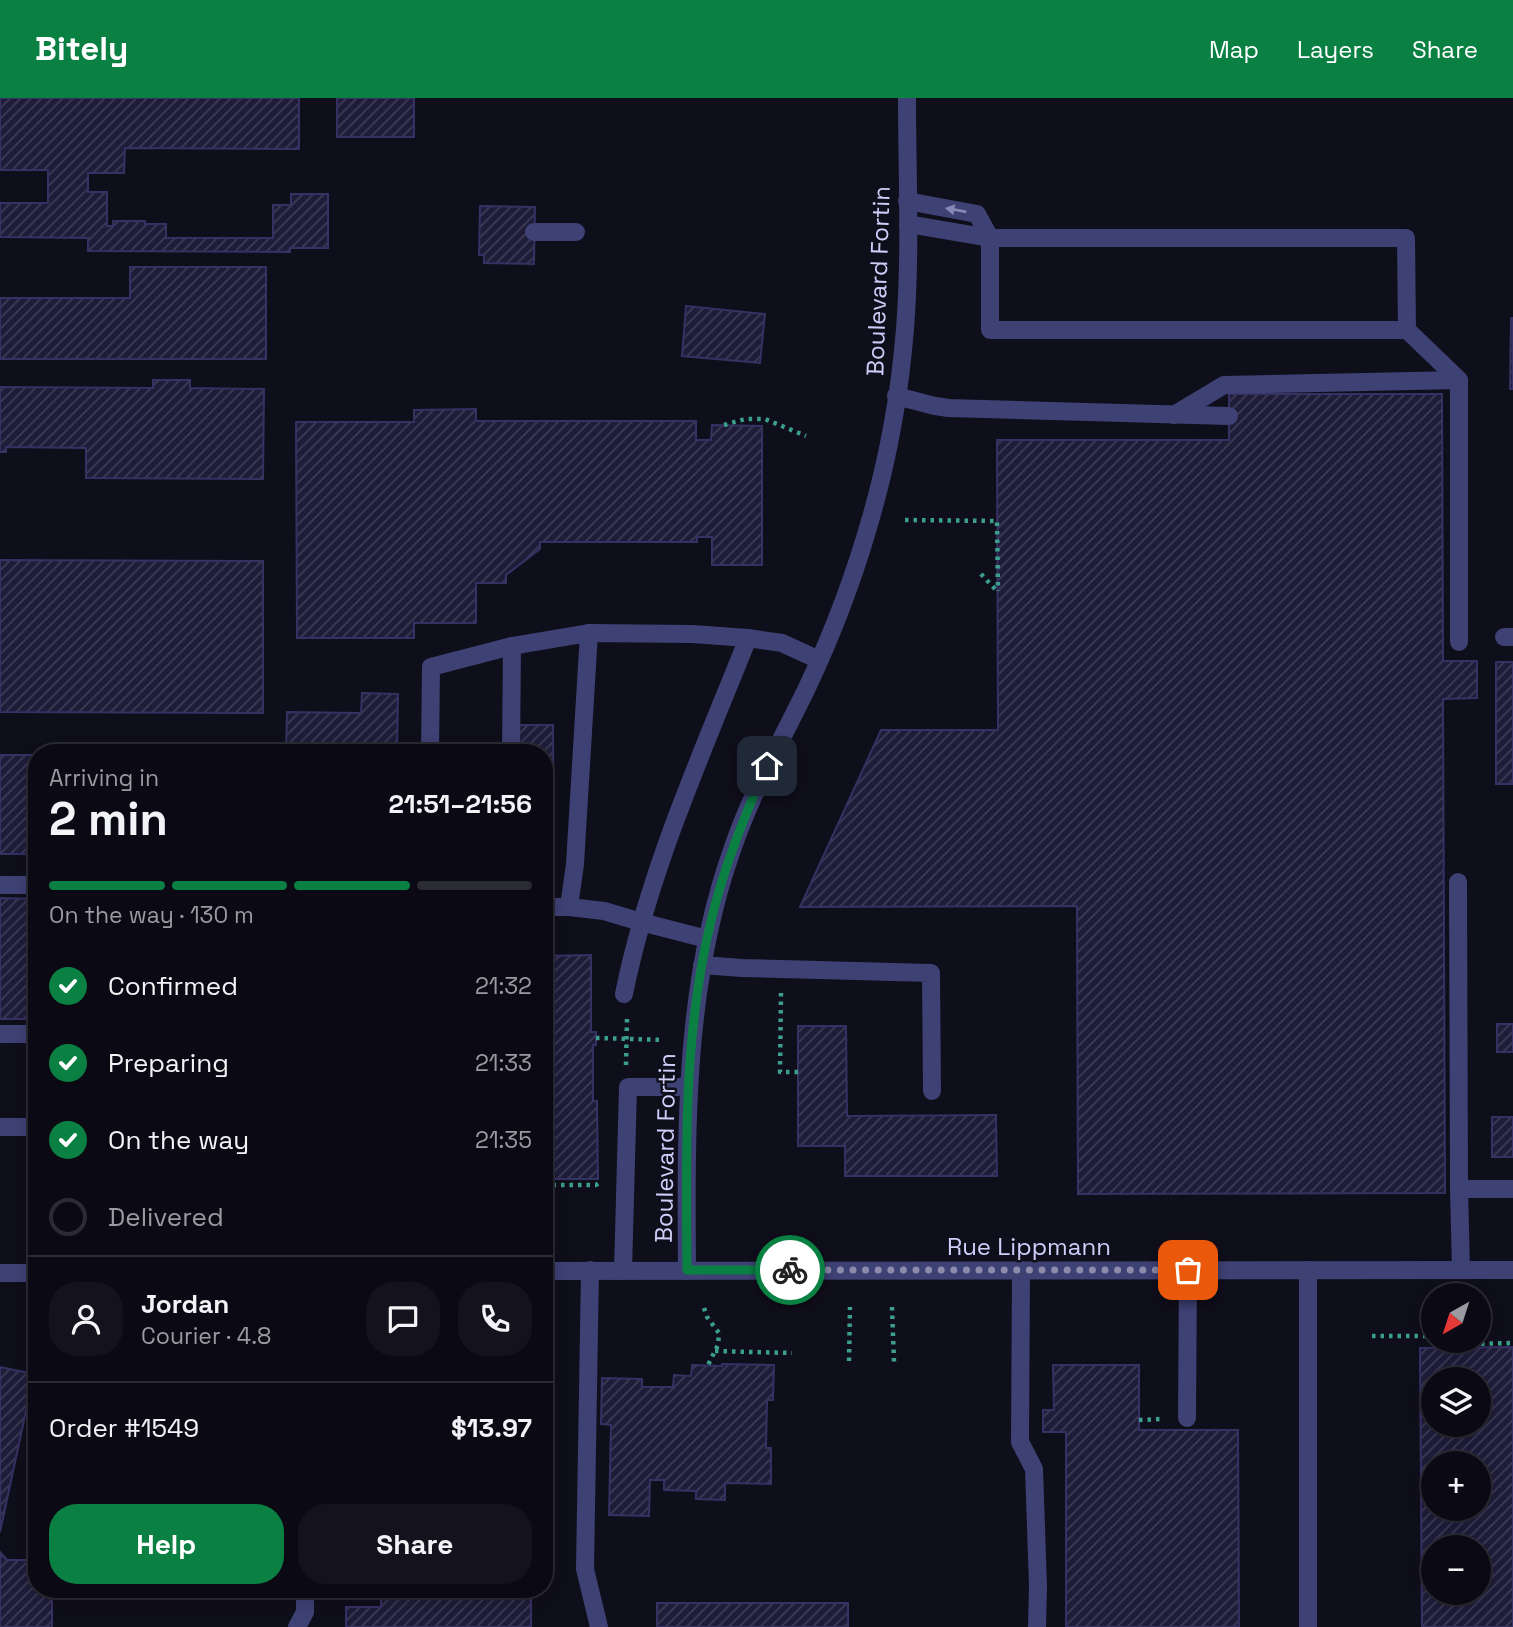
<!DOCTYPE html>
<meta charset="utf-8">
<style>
:root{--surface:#0b0a14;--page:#14131d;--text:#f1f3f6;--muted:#9a9aa0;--line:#2b2b34;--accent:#0b8043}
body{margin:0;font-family:"Space Grotesk",sans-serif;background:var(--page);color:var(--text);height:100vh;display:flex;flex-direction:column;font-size:26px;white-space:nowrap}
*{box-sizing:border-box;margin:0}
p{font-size:23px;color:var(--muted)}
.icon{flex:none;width:38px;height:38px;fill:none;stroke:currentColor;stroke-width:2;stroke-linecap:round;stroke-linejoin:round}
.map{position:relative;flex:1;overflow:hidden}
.drawer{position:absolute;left:28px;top:646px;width:525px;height:854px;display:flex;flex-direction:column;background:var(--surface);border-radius:28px;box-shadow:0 4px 18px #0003,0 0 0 2px var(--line)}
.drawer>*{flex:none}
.needle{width:46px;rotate:219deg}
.buttons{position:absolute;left:1421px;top:1185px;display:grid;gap:14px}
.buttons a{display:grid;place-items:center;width:70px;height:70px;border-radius:50%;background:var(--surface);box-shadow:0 4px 18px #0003,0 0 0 2px var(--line);font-size:35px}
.pin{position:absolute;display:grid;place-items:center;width:60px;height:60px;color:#fff;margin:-30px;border-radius:14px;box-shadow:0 4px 10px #0006}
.courier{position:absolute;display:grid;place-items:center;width:70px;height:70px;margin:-35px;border:5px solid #0b8043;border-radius:50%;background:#fff;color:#222;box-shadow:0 2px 9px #0007}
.headline em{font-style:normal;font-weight:600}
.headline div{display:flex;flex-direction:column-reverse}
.headline{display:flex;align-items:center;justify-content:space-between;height:119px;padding:0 21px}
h1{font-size:46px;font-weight:600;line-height:52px}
.bar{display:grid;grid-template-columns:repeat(4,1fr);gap:10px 7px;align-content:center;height:84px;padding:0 21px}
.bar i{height:9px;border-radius:5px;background:var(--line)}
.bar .active{background:var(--accent)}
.bar p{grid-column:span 4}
.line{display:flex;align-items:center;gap:18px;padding:0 21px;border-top:2px solid var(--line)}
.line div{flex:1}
.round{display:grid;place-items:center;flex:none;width:74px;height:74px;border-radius:28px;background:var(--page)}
ol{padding:0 21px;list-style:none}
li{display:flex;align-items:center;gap:21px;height:77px}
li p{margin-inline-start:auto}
li .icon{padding:7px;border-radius:50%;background:var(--accent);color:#fff;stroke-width:4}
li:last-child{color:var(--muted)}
li i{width:38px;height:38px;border:4px solid var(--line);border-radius:50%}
.cta{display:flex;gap:14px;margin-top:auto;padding:14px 21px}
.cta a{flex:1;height:80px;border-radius:28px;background:var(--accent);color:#fff;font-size:28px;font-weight:600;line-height:80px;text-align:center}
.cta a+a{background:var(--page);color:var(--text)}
header{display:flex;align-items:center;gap:42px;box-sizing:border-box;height:98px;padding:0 35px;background:var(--accent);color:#fff}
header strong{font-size:33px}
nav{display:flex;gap:38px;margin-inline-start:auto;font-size:24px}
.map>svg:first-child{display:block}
</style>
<header>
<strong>Bitely</strong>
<nav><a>Map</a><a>Layers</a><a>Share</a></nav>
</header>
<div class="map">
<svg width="1513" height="1529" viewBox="0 0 1513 1529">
<defs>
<pattern id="building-hatch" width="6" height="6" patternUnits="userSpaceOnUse" patternTransform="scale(1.75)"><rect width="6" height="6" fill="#1f1c3a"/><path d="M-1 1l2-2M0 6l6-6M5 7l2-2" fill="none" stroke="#3e3c57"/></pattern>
</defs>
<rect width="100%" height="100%" fill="#0f0e1b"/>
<!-- building -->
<g fill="url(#building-hatch)" stroke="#363163" stroke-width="2" fill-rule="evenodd">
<polygon points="0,0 299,0 299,51 125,50 124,75 88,75 88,94 107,94 107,128 113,128 113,123 145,123 145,126 166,126 166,140 273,140 273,107 291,107 291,96 328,96 328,150 290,150 290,154 88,153 88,140 0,139 0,105 48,105 48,72 0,72"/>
<rect x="337" y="0" width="77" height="39"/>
<polygon points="480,108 535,109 534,166 484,165 484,157 479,157"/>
<polygon points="130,169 266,169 266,261 0,261 0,200 130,200"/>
<polygon points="686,208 765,216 760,265 682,258"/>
<polygon points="1511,220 1513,220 1513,291 1510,291"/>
<polygon points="153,282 190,282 190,290 264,291 263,381 86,380 86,350 6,349 6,354 0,354 0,289 153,290"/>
<polygon points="1229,296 1442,296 1443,563 1477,563 1477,600 1443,601 1445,1095 1078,1096 1077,808 800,809 881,632 998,632 997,342 1229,342"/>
<polygon points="476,311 476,323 696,323 696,342 711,342 712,327 762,328 762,467 712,467 712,439 697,439 697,444 540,444 540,451 506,477 506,485 476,485 476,525 414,525 414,540 297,540 296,324 414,324 414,312"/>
<polygon points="0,462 263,463 263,615 0,614"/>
<rect x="1496" y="564" width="17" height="122"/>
<polygon points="362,595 398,596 397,654 286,654 287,614 361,615"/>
<polygon points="518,627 553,627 554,780 544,780 544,654 519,654"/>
<rect x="0" y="657" width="37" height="99"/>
<polygon points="0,800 37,801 37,921 0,921"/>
<polygon points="591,857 591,934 596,934 596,947 593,947 593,1003 597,1003 598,1081 544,1081 544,858"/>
<rect x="1497" y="926" width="16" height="28"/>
<polygon points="798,928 846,928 847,1018 996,1017 997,1078 845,1078 845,1048 798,1048"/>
<rect x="1492" y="1019" width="21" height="40"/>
<path d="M1513 1249V1529H1422L1420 1250ZM1433 1281H1479V1326H1433ZM1433 1365H1479V1410H1433ZM1433 1449H1479V1494H1433Z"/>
<polygon points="722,1266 774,1267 773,1302 767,1302 766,1350 771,1350 771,1386 725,1385 725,1402 696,1401 696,1393 664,1392 664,1382 650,1382 649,1418 609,1417 611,1327 601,1326 602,1280 642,1281 642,1289 673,1289 674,1277 691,1278 692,1267 722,1268"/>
<polygon points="1053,1267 1139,1267 1139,1332 1238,1332 1239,1529 1066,1529 1066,1334 1043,1334 1043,1312 1054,1312"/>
<polygon points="0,1269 34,1276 0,1434"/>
<polygon points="0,1454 7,1462 37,1462 37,1491 52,1491 52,1529 0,1529"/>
<polygon points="381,1491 531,1491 531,1529 346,1529 346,1509 381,1509"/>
<rect x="657" y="1505" width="191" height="24"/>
</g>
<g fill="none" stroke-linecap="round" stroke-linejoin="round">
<!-- path -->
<g stroke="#3b9f90" stroke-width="4.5" stroke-dasharray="3.5 5" stroke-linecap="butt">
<polyline points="724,327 745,321 765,321 806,338"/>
<polyline points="905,422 997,423 998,493"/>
<polyline points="981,476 997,493"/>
<polyline points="781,895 780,974 798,974"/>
<polyline points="596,940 664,942"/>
<polyline points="626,967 627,920"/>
<polyline points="544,1087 596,1087 602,1083"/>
<polyline points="892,1209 894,1264"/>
<polyline points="704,1210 707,1219 719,1235 718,1247 708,1267"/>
<polyline points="1372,1238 1433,1238"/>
<polyline points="1468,1242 1468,1246 1513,1245"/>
<polyline points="715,1253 792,1255"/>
<polyline points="849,1263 850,1209"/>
<polyline points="1139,1322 1162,1321"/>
</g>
<!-- minor -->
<g stroke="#3e4174" stroke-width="18">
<polyline points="907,103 977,116 990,140"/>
<polyline points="908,126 990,140"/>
<polyline points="534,134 576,134"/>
<polyline points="1407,232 1406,140 990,140 990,232 1407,232 1459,282"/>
<polyline points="896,298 935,308 949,310 1229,318"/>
<polyline points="1174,317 1224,287 1459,282 1459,544"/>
<polyline points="1504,539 1513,539"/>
<polyline points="430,654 431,569 512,548 589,535"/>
<polyline points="511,654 512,548"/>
<polyline points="1458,784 1459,1091"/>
<polyline points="0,787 37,787"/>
<polyline points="544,809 569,809"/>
<polyline points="707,841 641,824 604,813 569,809 575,766 589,535 692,536 748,540"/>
<polyline points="702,867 742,870 931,875 932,993"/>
<path d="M624 896C649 772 702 656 748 540L782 545 819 562"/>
<polyline points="0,936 37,936"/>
<polyline points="0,1029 37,1029"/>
<polyline points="590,1172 585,1471 599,1529"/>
<polyline points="1021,1172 1020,1344 1034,1371 1038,1488 1037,1529"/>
<polyline points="1308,1172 1308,1529"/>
<polyline points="1461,1172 1459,1091 1513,1091"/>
<polyline points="544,1173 1513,1172"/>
<polyline points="623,1173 628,989 689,989"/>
<path d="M687 1173C686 1031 684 887 732 752 751 696 780 645 806 592 833 535 855 477 872 416 889 356 900 293 905 231 911 154 907 77 907 0"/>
<polyline points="0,1175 37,1175"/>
<polyline points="1187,1320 1188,1172"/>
<polyline points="297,1529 305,1514 305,1491"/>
</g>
</g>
<!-- one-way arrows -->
<defs><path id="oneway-solid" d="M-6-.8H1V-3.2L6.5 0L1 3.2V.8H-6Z" transform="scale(1.75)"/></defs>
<use fill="#8688b6" href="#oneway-solid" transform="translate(956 112) rotate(-170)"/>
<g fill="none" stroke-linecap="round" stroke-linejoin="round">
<!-- done -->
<polyline stroke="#8c8bab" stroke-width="7" stroke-dasharray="0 12.6" points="790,1172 1188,1172"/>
<!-- route -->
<path stroke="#0b8043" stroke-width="9" d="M767 668C744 718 724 769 711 823 683 937 686 1056 687 1172H790"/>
</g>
<g text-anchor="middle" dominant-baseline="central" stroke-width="5" stroke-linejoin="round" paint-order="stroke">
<!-- street labels -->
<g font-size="24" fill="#cfcef9" stroke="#0f0e1b">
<text transform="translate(878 183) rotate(-88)">Boulevard Fortin</text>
<text transform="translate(665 1050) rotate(-89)">Boulevard Fortin</text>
<text x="1029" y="1148">Rue Lippmann</text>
</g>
</g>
</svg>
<div class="buttons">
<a><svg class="needle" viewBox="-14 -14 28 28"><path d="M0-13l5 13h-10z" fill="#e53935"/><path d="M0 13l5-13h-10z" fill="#9a9aa0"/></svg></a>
<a><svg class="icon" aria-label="layers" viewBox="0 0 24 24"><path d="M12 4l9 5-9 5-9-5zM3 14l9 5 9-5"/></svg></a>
<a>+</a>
<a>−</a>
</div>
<div class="pin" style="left:1188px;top:1172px;background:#ea580c"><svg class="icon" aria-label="bag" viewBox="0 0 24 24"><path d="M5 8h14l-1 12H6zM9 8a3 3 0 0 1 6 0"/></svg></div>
<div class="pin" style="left:767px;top:668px;background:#1f2937"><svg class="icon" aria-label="home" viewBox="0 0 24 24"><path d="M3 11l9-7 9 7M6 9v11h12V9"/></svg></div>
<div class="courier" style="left:790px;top:1172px"><svg class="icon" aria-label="bike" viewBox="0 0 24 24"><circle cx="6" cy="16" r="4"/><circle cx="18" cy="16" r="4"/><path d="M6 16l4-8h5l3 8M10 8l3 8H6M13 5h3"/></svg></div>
<section class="drawer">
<div class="headline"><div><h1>2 min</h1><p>Arriving in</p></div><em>21:51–21:56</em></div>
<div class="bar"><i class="active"></i><i class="active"></i><i class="active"></i><i></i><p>On the way · 130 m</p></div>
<ol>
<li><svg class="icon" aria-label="check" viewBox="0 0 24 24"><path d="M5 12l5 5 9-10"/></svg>Confirmed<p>21:32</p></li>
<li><svg class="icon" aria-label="check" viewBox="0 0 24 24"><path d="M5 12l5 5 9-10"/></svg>Preparing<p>21:33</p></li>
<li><svg class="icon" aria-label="check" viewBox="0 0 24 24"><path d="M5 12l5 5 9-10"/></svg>On the way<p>21:35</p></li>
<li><i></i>Delivered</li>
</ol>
<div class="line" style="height:126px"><a class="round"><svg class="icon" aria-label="person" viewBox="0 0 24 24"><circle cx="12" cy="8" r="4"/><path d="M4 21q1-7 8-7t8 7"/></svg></a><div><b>Jordan</b><p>Courier · 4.8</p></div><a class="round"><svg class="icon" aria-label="chat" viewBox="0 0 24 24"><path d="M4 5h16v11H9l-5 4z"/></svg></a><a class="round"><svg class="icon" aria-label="phone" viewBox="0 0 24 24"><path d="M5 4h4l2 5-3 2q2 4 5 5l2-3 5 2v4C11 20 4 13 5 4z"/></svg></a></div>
<div class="line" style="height:91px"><div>Order #1549</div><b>$13.97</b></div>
<div class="cta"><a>Help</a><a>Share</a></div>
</section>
</div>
